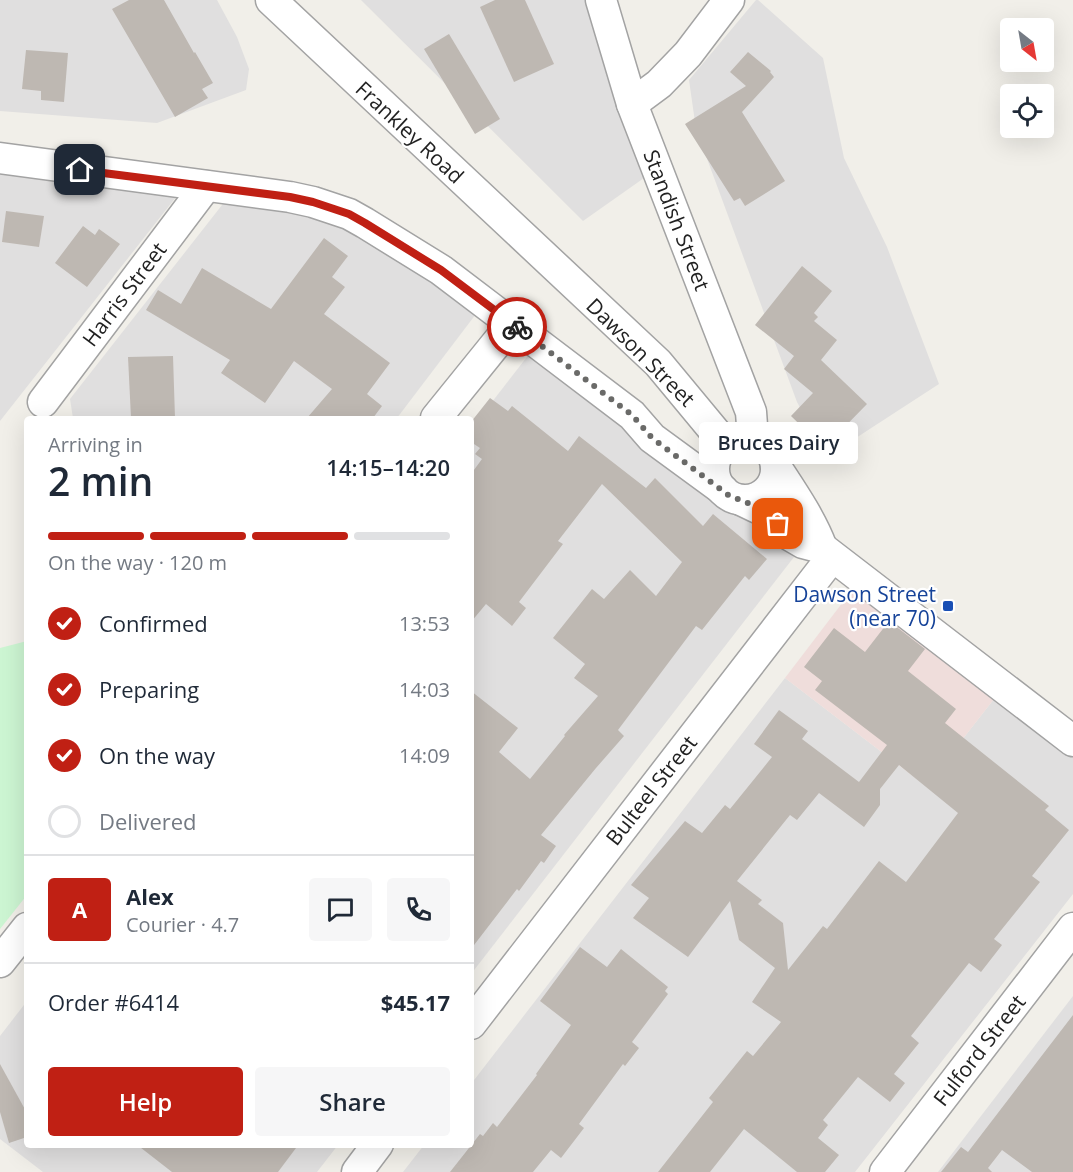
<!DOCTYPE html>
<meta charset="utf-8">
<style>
:root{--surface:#fff;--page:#f6f6f7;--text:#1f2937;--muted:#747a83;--line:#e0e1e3;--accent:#c02014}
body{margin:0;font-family:"Open Sans",sans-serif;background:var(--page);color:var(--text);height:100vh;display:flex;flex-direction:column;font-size:22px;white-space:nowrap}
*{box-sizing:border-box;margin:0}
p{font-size:20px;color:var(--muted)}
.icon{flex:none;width:33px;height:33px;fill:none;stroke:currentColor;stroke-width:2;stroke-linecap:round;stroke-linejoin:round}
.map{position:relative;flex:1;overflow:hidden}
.sheet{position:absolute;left:24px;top:416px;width:450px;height:732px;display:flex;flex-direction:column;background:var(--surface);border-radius:6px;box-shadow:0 6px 24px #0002}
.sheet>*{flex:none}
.needle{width:39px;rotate:149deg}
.tools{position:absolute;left:1000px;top:18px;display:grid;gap:12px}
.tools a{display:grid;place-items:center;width:54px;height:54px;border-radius:6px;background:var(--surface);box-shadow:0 6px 24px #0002;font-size:30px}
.pin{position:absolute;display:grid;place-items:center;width:51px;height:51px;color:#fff;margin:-26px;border-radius:12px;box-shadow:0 3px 9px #0006}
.courier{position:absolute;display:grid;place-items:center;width:60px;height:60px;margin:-30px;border:4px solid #c02014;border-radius:50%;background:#fff;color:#222;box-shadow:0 2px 8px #0007}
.bubble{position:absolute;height:42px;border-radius:6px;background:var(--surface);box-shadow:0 6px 24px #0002;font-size:20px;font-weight:600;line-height:42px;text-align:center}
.overview em{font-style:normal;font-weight:600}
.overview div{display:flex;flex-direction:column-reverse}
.overview{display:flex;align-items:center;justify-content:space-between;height:102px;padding:0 24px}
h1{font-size:39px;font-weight:600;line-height:45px}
.bar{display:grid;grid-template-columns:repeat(4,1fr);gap:9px 6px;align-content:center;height:72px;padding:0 24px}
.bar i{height:8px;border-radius:4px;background:var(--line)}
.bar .current{background:var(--accent)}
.bar p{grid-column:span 4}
.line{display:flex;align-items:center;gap:15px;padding:0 24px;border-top:2px solid var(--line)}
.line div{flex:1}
.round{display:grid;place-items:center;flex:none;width:63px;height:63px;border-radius:6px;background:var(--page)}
ol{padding:0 24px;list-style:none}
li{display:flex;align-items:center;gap:18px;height:66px}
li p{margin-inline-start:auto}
li .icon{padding:6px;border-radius:50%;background:var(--accent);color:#fff;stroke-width:4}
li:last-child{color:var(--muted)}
li i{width:33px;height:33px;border:3px solid var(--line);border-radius:50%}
.action{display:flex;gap:12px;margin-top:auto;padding:12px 24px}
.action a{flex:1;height:69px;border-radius:6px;background:var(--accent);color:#fff;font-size:24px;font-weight:600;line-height:69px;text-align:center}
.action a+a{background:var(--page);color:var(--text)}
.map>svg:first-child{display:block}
</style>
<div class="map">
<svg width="1073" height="1172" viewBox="0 0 1073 1172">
<rect width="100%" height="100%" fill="#f1efe9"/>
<!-- residential -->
<g fill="#e0dfdf">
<polygon points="0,0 217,0 237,37 249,69 246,90 157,123 0,111"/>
<polygon points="361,0 596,0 644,178 583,221"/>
<polygon points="756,0 758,0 823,58 844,158 887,247 939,384 842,447 818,441 797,402 696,129 689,80"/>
<polygon points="0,160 187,183 0,421"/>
<polygon points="233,191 360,216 479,310 397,418 73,418 70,399"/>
<polygon points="530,353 794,557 471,974 471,429"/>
<polygon points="785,678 926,786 1001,690 1073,753 1073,894 855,1172 403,1172 424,1145 471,1144 471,1084"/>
<polygon points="1073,996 1073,1172 938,1172"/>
<polygon points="27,1001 27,1144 338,1145 317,1172 43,1172 0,1139 0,1036"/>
</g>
<!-- commercial -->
<polygon fill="#efdddb" points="859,581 1001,690 926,786 785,678"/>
<!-- park -->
<polygon fill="#ccf5d2" points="27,641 27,895 0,929 0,648"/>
<!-- building -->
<g fill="#beb8b2" fill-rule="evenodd">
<polygon points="129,0 164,0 194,53 195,52 213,83 202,89 208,98 175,117 112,9"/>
<polygon points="495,0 525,0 554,64 514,82 480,7"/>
<polygon points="449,34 500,119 475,134 424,49"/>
<polygon points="26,50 68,53 64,102 41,100 41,91 22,89"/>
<polygon points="748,52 771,71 770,72 774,77 742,112 785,181 745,206 740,198 734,201 685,124 746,86 730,72"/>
<polygon points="6,211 44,216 39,247 2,242"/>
<polygon points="83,226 95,235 99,229 120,244 87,287 55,263"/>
<polygon points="324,238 348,256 332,277 345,287 324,314 390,363 367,394 382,406 373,418 307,418 332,389 294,361 265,403 221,373 230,360 146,310 158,290 181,304 202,268 271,309"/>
<polygon points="802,266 832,291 814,313 818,317 814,321 837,340 821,360 867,404 824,448 791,416 813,393 784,369 794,356 755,325"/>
<polygon points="173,356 175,418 131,418 128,357"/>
<polygon points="490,398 508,411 512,406 568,451 579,436 646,488 655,478 703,526 713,514 767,559 749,580 745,576 702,630 696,626 618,730 624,736 596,768 541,835 556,846 544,863 541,861 519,891 517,889 471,949 471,691 518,728 499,752 530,779 565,736 564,735 598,696 574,678 585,664 553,638 592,589 604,599 630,570 656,596 682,562 602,484 558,541 563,544 519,602 526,608 512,626 486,604 471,622 471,474 482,459 475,454 480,448 471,442 471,422"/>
<path d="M889 621 925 649 908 671 956 709 945 723 1049 806 1045 810 1069 830 1032 876 1040 882 994 939 1002 945 981 972 969 963 911 1036 919 1043 894 1074 905 1083 890 1102 858 1077 823 1120 828 1125 818 1138 839 1155 825 1172H797L744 1129 710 1172H658L713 1102 709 1098 747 1051 753 1056 781 1022 752 1002 775 968 739 940 730 901 688 957 633 918 649 898 631 885 685 821 702 833 725 805 730 809 772 757 754 744 779 710 808 731 802 739 859 782 887 745 815 690 822 681 804 667 834 628 865 652ZM899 765 958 813 906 882 879 861 827 929 823 926 788 970 783 923 758 904 762 900 737 881 790 815 797 820 819 793 864 827 880 805V789Z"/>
<polygon points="580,947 607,967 621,949 668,987 665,991 668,994 632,1042 639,1048 625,1066 623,1064 579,1124 584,1128 561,1158 551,1150 533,1172 450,1172 480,1134 483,1136 493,1123 497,1127 537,1075 536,1074 571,1025 540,1001"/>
<polygon points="1073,1015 1073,1172 1032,1172 1002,1150 988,1168 992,1172 941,1172 961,1147 968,1152"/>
<polygon points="0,1064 27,1113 27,1137 9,1143 0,1112"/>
<polygon points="136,1144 299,1144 278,1172 172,1172"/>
</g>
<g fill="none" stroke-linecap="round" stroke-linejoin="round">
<defs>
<g id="minor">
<polyline points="271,0 658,363 726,445"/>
<polyline points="601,0 632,104 751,412 753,439"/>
<polyline points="632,104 659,84 688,54 729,0"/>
<polyline points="0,158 290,197 313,202 349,214 365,223 441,270 632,415 652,438 723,490"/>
<polyline points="43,402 206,186"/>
<polyline points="436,418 512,324"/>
<circle cx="745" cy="469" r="31"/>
<path d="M776 467C793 493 811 519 822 548"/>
<polyline points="741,500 766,512 791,536 803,543 822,548 1073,741"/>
<polyline points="0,962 27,928"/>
<polyline points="471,1024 832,557"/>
<polyline points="357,1172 378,1144"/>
<polyline points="885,1172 1073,928"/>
</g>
</defs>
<!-- minor casing -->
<use href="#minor" stroke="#a3a3a3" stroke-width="33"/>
<!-- minor -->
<use href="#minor" stroke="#fff" stroke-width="30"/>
</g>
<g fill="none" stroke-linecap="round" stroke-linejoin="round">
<!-- done -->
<path stroke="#6a6a68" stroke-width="6" stroke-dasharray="0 10.8" d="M517 327 632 415 652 438 731 497C750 502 765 511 778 524"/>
<!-- route -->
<polyline stroke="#c02014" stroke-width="8" points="80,170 290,197 313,202 349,214 365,223 441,270 517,327"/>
</g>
<!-- markers -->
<rect fill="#1a4fb4" stroke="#fff" stroke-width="2" x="942" y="600" width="12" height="12" rx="3"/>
<g text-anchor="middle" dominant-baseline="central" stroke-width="4.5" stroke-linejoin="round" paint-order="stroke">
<!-- street labels -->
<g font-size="21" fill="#222" stroke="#fff">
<text transform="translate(410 132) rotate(43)">Frankley Road</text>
<text transform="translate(677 220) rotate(69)">Standish Street</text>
<text transform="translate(124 294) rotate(-53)">Harris Street</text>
<text transform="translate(641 352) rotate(45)">Dawson Street</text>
<text transform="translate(651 790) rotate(-52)">Bulteel Street</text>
<text transform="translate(979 1050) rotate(-52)">Fulford Street</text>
</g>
<!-- transit labels -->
<g font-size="21" fill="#164399" stroke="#fff" text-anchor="end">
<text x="936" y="594">Dawson Street<tspan x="936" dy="24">(near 70)</tspan></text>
</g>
</g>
</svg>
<div class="tools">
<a><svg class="needle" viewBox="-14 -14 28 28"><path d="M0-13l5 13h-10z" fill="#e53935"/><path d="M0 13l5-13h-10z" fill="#747a83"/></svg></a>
<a><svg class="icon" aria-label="locate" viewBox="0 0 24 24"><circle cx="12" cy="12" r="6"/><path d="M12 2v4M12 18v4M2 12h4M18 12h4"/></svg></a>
</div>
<div class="pin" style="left:778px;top:524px;background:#ea580c"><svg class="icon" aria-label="bag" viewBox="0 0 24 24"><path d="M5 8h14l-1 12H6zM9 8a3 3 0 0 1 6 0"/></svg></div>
<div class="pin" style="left:80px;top:170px;background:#1f2937"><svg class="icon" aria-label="home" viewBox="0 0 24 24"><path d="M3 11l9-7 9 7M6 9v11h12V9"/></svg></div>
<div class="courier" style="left:517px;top:327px"><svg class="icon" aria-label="bike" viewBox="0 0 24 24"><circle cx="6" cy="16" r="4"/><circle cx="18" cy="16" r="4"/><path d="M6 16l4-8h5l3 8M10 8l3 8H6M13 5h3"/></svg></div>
<div class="bubble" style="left:699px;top:422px;width:159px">Bruces Dairy</div>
<section class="sheet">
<div class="overview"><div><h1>2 min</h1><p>Arriving in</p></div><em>14:15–14:20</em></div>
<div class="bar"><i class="current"></i><i class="current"></i><i class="current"></i><i></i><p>On the way · 120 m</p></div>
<ol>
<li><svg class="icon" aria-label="check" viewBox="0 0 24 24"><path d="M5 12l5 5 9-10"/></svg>Confirmed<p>13:53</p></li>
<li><svg class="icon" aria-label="check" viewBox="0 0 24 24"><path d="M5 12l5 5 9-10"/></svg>Preparing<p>14:03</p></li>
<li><svg class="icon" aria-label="check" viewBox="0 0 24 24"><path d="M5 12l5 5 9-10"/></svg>On the way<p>14:09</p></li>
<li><i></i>Delivered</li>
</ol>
<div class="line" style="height:108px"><b class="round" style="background:var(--accent);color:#fff">A</b><div><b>Alex</b><p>Courier · 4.7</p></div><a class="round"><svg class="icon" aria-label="chat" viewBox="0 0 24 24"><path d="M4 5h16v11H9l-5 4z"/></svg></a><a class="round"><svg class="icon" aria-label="phone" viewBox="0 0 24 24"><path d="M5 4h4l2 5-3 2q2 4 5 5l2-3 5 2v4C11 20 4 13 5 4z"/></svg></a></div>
<div class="line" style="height:78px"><div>Order #6414</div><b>$45.17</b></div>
<div class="action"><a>Help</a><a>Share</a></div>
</section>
</div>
